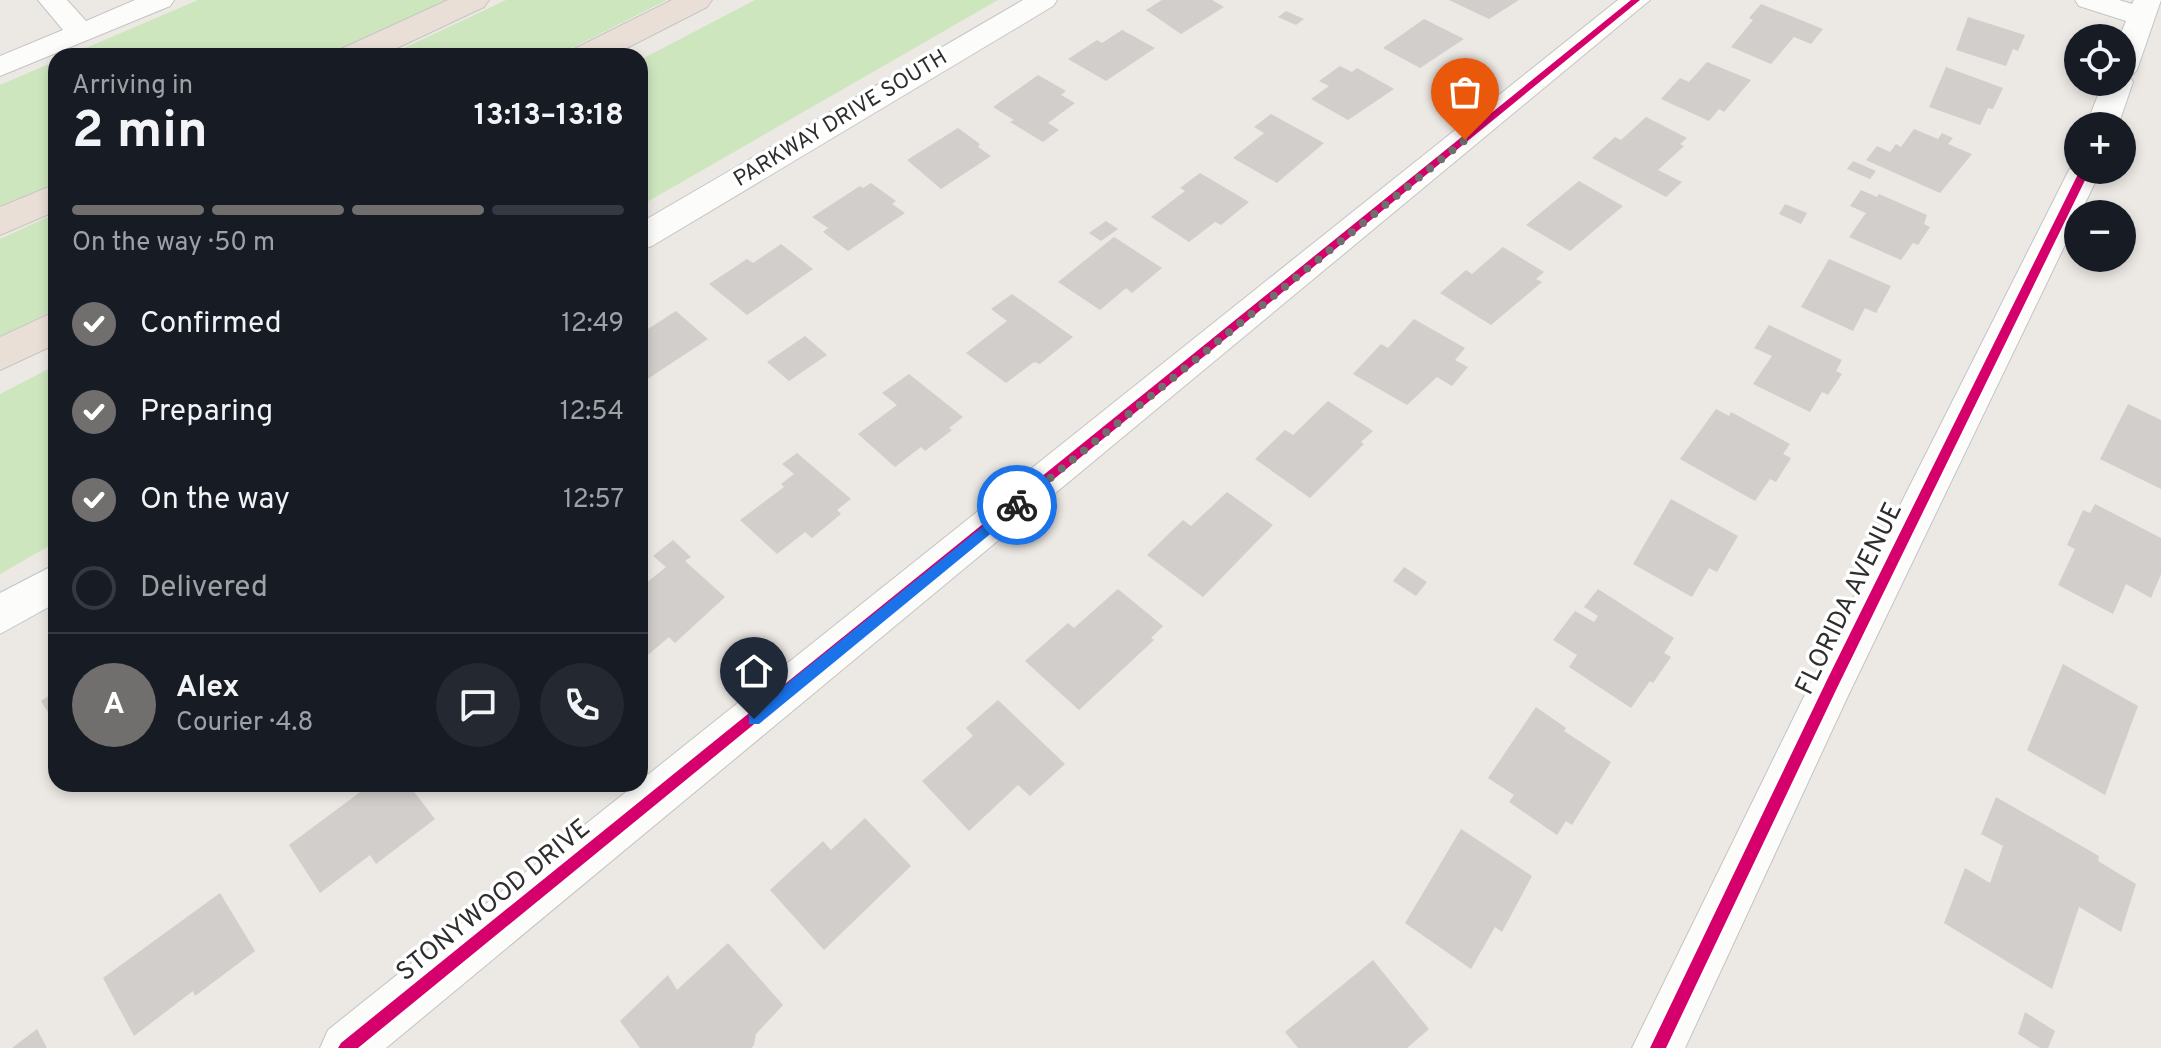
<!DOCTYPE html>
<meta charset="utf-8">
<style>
:root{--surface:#171b24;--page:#242831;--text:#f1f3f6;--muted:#9ea1a6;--line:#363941;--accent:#706f6e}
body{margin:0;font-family:Overpass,sans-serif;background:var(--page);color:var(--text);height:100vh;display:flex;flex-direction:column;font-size:30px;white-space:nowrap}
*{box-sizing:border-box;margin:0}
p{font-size:26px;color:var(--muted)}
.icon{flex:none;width:44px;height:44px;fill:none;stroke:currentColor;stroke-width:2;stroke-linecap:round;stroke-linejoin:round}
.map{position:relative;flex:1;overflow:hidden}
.side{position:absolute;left:48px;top:48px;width:600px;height:744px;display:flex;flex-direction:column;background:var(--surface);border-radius:24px;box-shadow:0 4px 12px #0003}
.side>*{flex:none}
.tools{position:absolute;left:2064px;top:24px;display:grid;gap:16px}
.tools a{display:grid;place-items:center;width:72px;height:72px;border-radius:50%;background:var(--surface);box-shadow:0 4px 12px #0003;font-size:40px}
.pin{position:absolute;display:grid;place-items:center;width:68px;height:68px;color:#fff;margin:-82px -34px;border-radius:50% 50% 50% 0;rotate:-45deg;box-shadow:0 0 8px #0007}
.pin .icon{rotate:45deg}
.courier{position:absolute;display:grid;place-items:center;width:80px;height:80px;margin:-40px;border:6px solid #1a73e8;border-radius:50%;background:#fff;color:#222;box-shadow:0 2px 10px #0007}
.head em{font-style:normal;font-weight:700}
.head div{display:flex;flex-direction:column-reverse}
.head{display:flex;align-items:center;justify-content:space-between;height:136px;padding:0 24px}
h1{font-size:52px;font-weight:700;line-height:60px}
.bar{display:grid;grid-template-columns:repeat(4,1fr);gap:12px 8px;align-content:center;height:96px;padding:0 24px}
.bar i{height:10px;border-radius:6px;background:var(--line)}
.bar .current{background:var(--accent)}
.bar p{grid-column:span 4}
.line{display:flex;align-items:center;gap:20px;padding:0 24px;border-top:2px solid var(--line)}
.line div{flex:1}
.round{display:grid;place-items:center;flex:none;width:84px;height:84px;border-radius:42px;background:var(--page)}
ol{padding:0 24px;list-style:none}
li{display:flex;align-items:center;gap:24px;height:88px}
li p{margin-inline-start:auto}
li .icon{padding:8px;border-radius:50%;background:var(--accent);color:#fff;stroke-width:4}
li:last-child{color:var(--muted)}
li i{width:44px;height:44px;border:4px solid var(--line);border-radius:50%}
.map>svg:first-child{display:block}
</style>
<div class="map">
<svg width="2161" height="1048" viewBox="0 0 2161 1048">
<rect width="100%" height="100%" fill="#ece8e4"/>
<!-- green -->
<g fill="#cee6be">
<polygon points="198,0 449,0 329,56 67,56"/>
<polygon points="506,0 667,0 556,56 387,56"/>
<polygon points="755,0 998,0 640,206 640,60"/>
<polygon points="56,61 56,183 0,209 0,85"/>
<polygon points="56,213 56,309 0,337 0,239"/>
<polygon points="56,365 56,542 0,574 0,394"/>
</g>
<!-- building -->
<g fill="#d1cecb">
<polygon points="1162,0 1212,0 1224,7 1181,34 1146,10"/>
<polygon points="1449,0 1519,0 1489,19"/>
<polygon points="1761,4 1823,29 1811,44 1794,37 1771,64 1731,47 1753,20 1749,18"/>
<polygon points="1286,11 1304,19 1296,25 1278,17"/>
<polygon points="1968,17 2025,35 2018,51 2013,49 2006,66 1956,50"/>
<polygon points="1424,19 1464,39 1420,68 1383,48"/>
<polygon points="1122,30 1155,48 1106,81 1068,59 1097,40 1102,43"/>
<polygon points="1707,62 1751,80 1724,112 1719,109 1709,121 1661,99 1680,78 1689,82"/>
<polygon points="1340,66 1352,72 1357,68 1394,89 1348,120 1311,99 1329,86 1319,81"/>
<polygon points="1946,67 2003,88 1993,109 1988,108 1980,125 1929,107"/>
<polygon points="1038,75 1066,91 1061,95 1075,103 1048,123 1059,130 1043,142 1010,122 1014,120 993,107"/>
<polygon points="1271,114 1324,143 1277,183 1233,158 1264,133 1254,127"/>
<polygon points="1646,117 1687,138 1680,144 1684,146 1658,170 1682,182 1666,197 1592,158 1615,137 1621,140"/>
<polygon points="958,128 980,144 978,147 991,156 941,189 907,160"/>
<polygon points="1914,129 1938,139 1942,133 1953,138 1948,144 1972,154 1940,193 1866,160 1877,146 1890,152 1896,144 1901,147"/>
<polygon points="1853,161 1876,171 1870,179 1847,169"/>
<polygon points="1200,173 1249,202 1221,225 1215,222 1189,242 1151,217 1185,191 1180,188"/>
<polygon points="1579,181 1623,206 1570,251 1526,225"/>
<polygon points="871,183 896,201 892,204 905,213 848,251 823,232 828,228 812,217 860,186 863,188"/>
<polygon points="1861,190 1877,197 1879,194 1927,215 1924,224 1930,227 1918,245 1913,243 1901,260 1849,237 1866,213 1850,206"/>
<polygon points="1785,204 1807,213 1801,224 1779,214"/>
<polygon points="1106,221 1118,229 1101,241 1089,233"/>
<polygon points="1114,237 1162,268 1132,293 1126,288 1100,310 1058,282"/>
<polygon points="781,244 813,269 747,315 709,284 747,259 753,263"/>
<polygon points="1503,247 1544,272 1536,279 1542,282 1491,325 1440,293 1466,270 1472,274"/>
<polygon points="1829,259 1891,286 1876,313 1865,308 1853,331 1801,307"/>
<polygon points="1012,294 1073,337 1040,364 1034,362 1006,383 966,353 1007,321 991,309"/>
<polygon points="676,311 708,339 640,384 640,326 645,331"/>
<polygon points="1414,319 1465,348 1455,360 1468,367 1452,386 1437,377 1407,405 1353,374 1381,344 1388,348"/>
<polygon points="1769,325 1842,360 1836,371 1842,374 1828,395 1822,392 1810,412 1753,384 1772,356 1754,348"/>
<polygon points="805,336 827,355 789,381 767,362"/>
<polygon points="909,374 963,417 949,428 952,430 925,451 921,447 895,467 858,434 897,405 882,393"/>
<polygon points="1328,401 1373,431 1361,442 1364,444 1310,498 1255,459 1285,430 1293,435"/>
<polygon points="2128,404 2161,420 2161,489 2100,459"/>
<polygon points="1716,409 1729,416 1731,412 1790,444 1783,454 1791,458 1776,482 1770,479 1755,501 1680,459"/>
<polygon points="797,453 851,499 837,510 841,514 812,538 805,532 777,554 740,520 784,487 781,484 794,474 782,464"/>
<polygon points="1227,492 1273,525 1203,597 1147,555 1183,520 1191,526"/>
<polygon points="1671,499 1738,536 1717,572 1709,568 1692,597 1633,564"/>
<polygon points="2095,504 2161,538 2161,574 2151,598 2126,584 2113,614 2058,585 2075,549 2067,545 2083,510 2090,513"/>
<polygon points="673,540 691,557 685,561 725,597 675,643 669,637 642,660 640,588 666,567 653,556"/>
<polygon points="1404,567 1427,582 1416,596 1393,581"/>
<polygon points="1118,589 1163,626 1151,638 1154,640 1079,710 1025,661 1068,623 1074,628"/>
<polygon points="1598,589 1674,638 1664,653 1671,657 1653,683 1650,681 1631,708 1569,667 1577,655 1553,640 1575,611 1594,622 1598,616 1584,607"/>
<polygon points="2063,664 2138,706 2105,795 2027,750"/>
<polygon points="56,691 56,725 41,701"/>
<polygon points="998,700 1065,764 1030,796 1018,785 969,831 922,781 973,736 966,728"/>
<polygon points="1536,707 1566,728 1564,731 1611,762 1572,825 1566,821 1557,835 1509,802 1514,795 1488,778"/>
<polygon points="371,784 408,784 435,819 376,864 370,855 320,893 289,845"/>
<polygon points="1996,797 2099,856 2098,861 2136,884 2121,932 2079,907 2052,989 1944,923 1965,868 1990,883 2003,846 1981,834"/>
<polygon points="865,818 911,866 824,950 770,890 823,841 831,850"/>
<polygon points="1461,829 1532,876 1502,932 1495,927 1471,969 1405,923"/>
<polygon points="220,893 255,951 195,996 193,991 134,1036 103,978"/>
<polygon points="728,943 783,1005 756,1034 754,1045 751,1048 640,1048 620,1021 668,975 677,990"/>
<polygon points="1373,960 1429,1029 1407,1048 1298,1048 1285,1032"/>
<polygon points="2025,1012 2055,1031 2048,1048 2040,1048 2018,1034"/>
<polygon points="37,1029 47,1048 12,1048"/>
</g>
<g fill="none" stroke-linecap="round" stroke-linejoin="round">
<defs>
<g id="minor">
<polygon points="38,0 67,0 86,21 135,0 174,0 170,6 0,76 0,56 63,30"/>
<polygon points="1023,0 1057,0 1053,6 652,246 640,250 640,223"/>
<polygon points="1618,0 1650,0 386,1048 320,1048 328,1030 636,784 640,784 640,781"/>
<polygon points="2075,0 2119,0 2132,4 2134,0 2161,0 2137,70 2130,77 2133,82 2118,126 2086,126 2103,82 2122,82 2122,38 2119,38 2126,21 2079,6"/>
<polygon points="2078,161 2078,170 2101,170 1847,698 1685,1048 1632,1048 1817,670 2069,170"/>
<polygon points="56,564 56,603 0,634 0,593"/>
</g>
<g id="motorway">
<polygon points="448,0 489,0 484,7 380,56 337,56 341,49"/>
<polygon points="672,0 712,0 707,7 611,56 570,56 574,49"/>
<polygon points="56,184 56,211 0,235 0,207"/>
<polygon points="56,311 56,344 0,370 0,337"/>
</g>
</defs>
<!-- minor casing -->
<use href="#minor" stroke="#c5c4c5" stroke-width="2"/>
<!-- motorway casing -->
<use href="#motorway" stroke="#c6c5c4" stroke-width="2"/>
<!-- minor -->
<use href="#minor" fill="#fcfcfb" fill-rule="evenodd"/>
<!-- motorway -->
<use href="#motorway" fill="#eadfd6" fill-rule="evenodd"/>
<defs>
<g id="cycleway">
<polygon points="1631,0 1640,0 358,1048 338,1048 341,1043"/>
<polygon points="2080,170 2090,170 1837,688 1666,1048 1650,1048 1827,680"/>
</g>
</defs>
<!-- cycleway casing -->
<use href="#cycleway" stroke="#fff" stroke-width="5"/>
<!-- cycleway -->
<use href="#cycleway" fill="#d6006c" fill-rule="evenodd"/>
</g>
<!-- route -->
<polygon fill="#1a73e8" points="1017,499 1024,505 1022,508 759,724 749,724 749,714"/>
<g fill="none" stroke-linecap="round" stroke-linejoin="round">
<!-- done -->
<polyline stroke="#706f6e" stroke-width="8" stroke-dasharray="0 14.4" points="1017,505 1465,140"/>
</g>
<g text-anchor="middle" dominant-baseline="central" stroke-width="7" stroke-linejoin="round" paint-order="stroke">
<!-- far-street labels -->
<g font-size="22" fill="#2e2e2e" stroke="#fff">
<text transform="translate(841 119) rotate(-31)">PARKWAY DRIVE SOUTH</text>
</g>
<!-- street labels -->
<g font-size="26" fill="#2e2e2e" stroke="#fff">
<text transform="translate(1850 599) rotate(-64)">FLORIDA AVENUE</text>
<text transform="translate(494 901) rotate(-39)">STONYWOOD DRIVE</text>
</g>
</g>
</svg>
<div class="tools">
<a><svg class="icon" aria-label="locate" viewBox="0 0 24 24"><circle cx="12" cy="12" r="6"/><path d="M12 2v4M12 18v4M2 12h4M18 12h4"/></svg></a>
<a>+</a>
<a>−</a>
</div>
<div class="pin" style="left:1465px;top:140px;background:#ea580c"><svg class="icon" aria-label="bag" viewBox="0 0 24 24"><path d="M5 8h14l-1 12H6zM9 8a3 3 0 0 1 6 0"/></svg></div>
<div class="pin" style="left:754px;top:719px;background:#1f2937"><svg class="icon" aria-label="home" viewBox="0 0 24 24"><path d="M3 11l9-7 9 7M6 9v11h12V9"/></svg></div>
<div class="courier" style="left:1017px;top:505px"><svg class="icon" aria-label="bike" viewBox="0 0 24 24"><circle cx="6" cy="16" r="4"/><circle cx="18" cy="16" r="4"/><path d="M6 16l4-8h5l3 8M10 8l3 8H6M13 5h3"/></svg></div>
<section class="side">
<div class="head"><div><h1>2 min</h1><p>Arriving in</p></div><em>13:13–13:18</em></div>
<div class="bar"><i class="current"></i><i class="current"></i><i class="current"></i><i></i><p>On the way · 50 m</p></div>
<ol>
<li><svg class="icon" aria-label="check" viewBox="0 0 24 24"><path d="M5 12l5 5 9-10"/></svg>Confirmed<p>12:49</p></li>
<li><svg class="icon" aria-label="check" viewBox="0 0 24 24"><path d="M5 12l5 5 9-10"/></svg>Preparing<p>12:54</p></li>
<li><svg class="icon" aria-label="check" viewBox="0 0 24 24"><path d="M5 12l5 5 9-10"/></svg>On the way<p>12:57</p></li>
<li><i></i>Delivered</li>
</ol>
<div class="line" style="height:144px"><b class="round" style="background:var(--accent);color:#fff">A</b><div><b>Alex</b><p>Courier · 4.8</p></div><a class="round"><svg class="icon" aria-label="chat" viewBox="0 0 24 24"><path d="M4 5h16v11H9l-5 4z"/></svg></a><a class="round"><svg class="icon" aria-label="phone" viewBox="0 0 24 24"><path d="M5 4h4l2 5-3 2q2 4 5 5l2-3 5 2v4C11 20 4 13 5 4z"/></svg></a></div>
</section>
</div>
